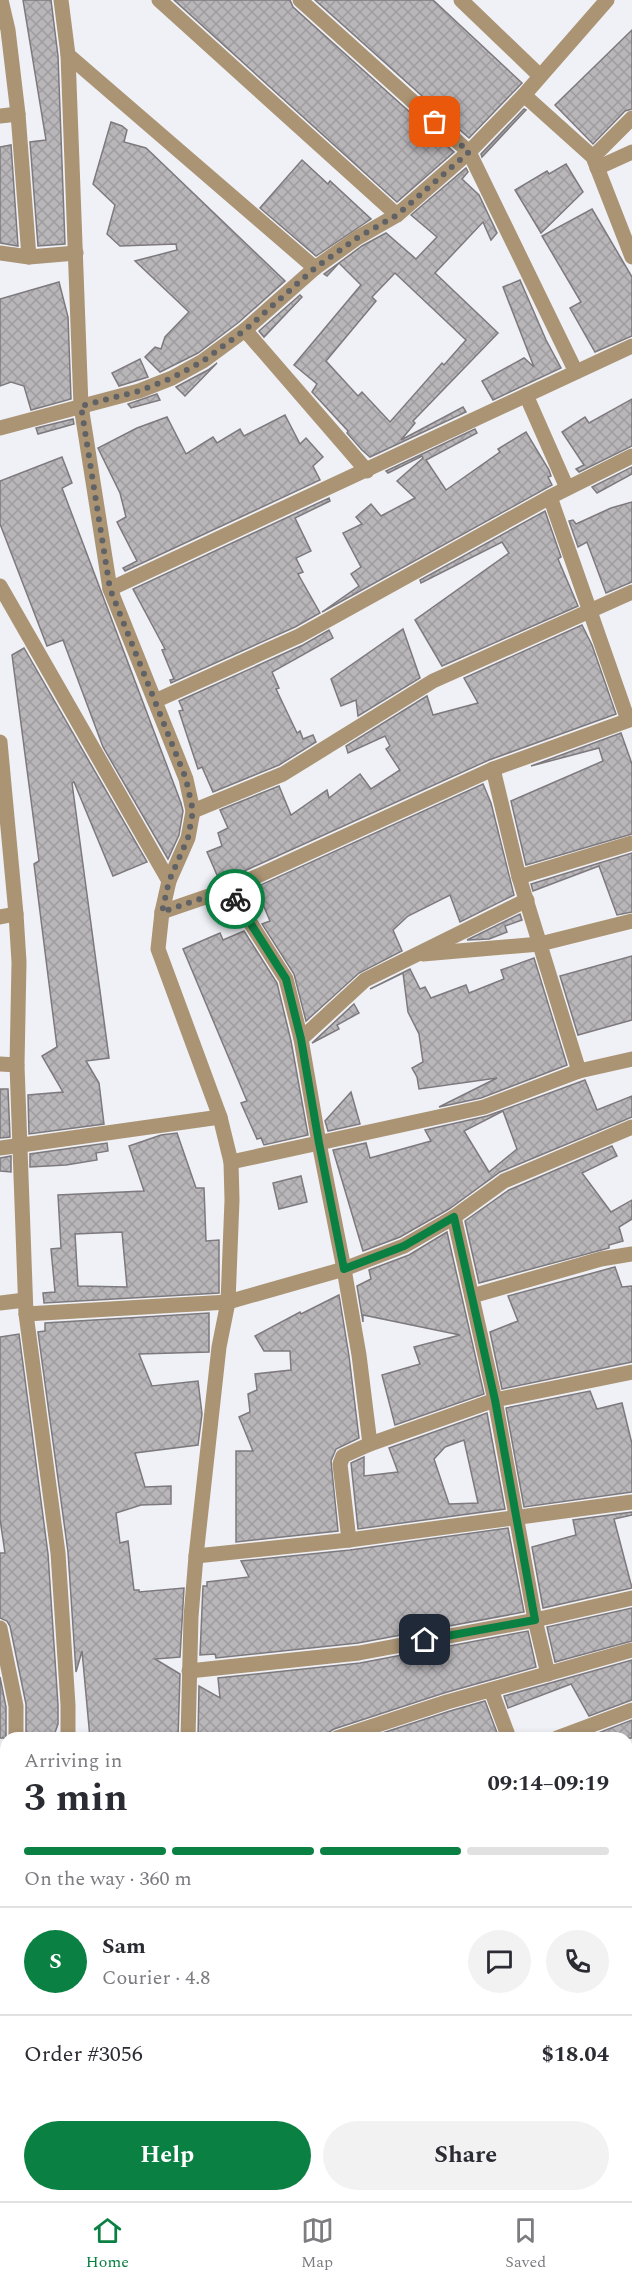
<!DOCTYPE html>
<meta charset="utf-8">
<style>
:root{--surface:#fff;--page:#f2f2f3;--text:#2b2b33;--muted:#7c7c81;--line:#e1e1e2;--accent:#0b8043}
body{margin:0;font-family:Spectral,serif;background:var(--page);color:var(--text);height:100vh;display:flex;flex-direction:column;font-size:22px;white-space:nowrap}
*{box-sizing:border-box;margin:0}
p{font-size:20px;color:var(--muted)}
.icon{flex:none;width:33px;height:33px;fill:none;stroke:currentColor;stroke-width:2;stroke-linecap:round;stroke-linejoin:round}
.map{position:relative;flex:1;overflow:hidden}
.details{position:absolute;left:0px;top:1732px;width:633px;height:470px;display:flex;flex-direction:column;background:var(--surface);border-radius:18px 18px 0 0;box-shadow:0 3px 9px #0003}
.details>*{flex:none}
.pin{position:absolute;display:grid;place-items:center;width:51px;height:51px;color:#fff;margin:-26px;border-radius:12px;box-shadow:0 3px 9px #0006}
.courier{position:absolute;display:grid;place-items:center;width:60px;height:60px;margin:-30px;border:4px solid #0b8043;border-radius:50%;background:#fff;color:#222;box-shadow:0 2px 8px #0007}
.head em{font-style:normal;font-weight:700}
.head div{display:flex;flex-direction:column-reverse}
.head{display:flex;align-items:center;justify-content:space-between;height:102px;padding:0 24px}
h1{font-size:39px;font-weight:700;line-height:45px}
.bar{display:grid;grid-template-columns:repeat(4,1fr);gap:9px 6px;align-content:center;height:72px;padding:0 24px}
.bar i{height:8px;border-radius:4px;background:var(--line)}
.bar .active{background:var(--accent)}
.bar p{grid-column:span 4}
.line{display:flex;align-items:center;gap:15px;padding:0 24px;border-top:2px solid var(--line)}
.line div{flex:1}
.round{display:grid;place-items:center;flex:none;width:63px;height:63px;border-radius:32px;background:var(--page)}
.cta{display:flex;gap:12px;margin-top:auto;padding:12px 24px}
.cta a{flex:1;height:69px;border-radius:36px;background:var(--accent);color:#fff;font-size:24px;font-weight:700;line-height:69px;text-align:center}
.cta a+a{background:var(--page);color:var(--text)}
.dock{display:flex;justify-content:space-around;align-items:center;height:84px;border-top:2px solid var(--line);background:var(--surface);font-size:16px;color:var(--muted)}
.dock a{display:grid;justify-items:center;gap:3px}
.dock .active{color:var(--accent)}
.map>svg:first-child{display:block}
</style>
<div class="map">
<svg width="632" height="2201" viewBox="0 0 632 2201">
<defs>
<pattern id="building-cross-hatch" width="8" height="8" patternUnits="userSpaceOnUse" patternTransform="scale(1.5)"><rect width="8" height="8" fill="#b9b6ba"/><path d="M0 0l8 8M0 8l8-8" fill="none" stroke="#9e9c9f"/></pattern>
</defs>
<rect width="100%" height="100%" fill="#eff1f6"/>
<!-- building -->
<g fill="url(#building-cross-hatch)" stroke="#7d797d" stroke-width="1.5" fill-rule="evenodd">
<polygon points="23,0 51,0 58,56 65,244 38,246 30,142 46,140"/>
<polygon points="174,0 290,0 293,7 454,152 397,202"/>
<polygon points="315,0 433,0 522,83 469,138"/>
<polygon points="632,30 632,109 625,111 593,144 555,105"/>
<polygon points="524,109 526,110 482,157 481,154"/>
<polygon points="111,122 122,126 127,130 124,142 146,148 285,281 239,322 198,353 160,372 145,357 155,347 161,349 165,337 189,312 135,261 177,250 176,244 120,246 107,234 115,205 93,184"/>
<polygon points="11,145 18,246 0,243 0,147"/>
<polygon points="302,160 328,184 330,181 371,219 316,256 260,208"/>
<polygon points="566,164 583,192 541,233 515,190 547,171 549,174"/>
<path d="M466 168 468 172 462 179 479 195 497 233 491 240 483 222 435 273 498 333 413 421 415 423 401 440 463 407 466 412 370 457 362 450 347 433 348 431 312 392 317 384 294 365 361 285 339 263 327 276 324 274 362 246 386 233 416 259 437 237 411 215ZM395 273 466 340 444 365 442 363 390 422 362 392 358 396 326 361 376 301 372 297Z"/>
<polygon points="592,209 632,277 632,336 595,352 570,308 581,302 542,236"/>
<polygon points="520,280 546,340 561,368 493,400 482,381 524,358 534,367 503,287"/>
<polygon points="59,282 68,317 71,399 31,410 24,386 11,382 0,386 0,299"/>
<polygon points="300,295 302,297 264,337 259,331"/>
<polygon points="140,359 148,377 119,386 112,373"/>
<polygon points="217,363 185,396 176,387 208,370"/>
<polygon points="157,394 160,400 131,408 128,404"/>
<polygon points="632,399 632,446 579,472 576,469 584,465 562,432 585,417 589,423"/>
<polygon points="285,415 300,444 306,438 323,457 313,466 320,480 125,571 123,568 137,561 117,522 126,517 120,493 98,448 137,428 167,417 186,454 213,437 217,443 240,429 244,436"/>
<polygon points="73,419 74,424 38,434 36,428"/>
<polygon points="475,429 477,433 426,460 446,490 500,452 498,449 526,432 549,470 551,476 548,477 552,485 322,612 359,586 351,574 361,567 343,533 362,524 356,517 371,504 381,516 415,498 397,481 423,458 422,456 388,473 386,471"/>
<polygon points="62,457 72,483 62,488 181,803 183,811 179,835 168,859 103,747 63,640 47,646 0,524 0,481"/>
<polygon points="632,467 632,474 597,493 592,487"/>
<polygon points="329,498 330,501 295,518 311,551 296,558 303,572 298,574 320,613 295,627 171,683 170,680 174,679 162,650 165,649 133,589"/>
<polygon points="632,502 632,582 606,593 587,542 578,547 569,521 573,520 576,524 611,508"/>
<polygon points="545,511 561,557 558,559 578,606 442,666 415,620 509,553 502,542 421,583 420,580"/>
<polygon points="582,625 592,645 616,714 489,760 220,882 207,852 222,846 218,833 228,828 220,810 279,786 291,815 327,790 329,798 360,774 371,789 400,770 386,749 390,746 385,736 348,753 346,746 427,696 433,715 478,703 464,678"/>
<polygon points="403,629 420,678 358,716 356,700 341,706 331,679"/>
<polygon points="329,630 333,638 272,672 279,688 276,689 297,733 300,731 303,739 313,735 316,742 279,765 213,792 202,767 198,769 179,711 183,710 179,701 303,645"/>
<polygon points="24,648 147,862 113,876 74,782 72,783 109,1058 86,1061 99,1083 104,1124 29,1134 28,1095 63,1092 42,1056 57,1047 34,864 39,861 12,655"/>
<polygon points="621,733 632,764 632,834 526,865 511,801 603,761 599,748 531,766"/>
<polygon points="483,784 491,803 514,895 460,922 450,895 408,916 393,930 402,951 359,973 306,1021 294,974 262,924 270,921 257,890 244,895 243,893"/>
<polygon points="632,853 632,912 617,915 599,866 533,891 531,884"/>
<polygon points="520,914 522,920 505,926 507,932 489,939 467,940"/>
<polygon points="244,931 277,983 291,1041 308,1135 264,1145 261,1138 257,1139 241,1103 247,1101 183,949 220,933 223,940"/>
<polygon points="632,956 632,1020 578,1035 560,976"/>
<polygon points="534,958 567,1065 481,1098 439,1107 497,1078 419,1089 417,1077 412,1068 423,1062 419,1034 408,1012 403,973 370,989 410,969 420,989 425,987 431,998 466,985 469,993 504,979 501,970"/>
<polygon points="354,1004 359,1013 337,1025 339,1029 312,1043"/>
<path d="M585 1080 597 1110 632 1096V1117L500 1172 449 1209 400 1237 363 1251 333 1150 366 1143 370 1158 431 1141 425 1130 487 1116ZM503 1111 517 1149 489 1172 464 1131Z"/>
<polygon points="0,1089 8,1089 10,1137 0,1138"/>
<polygon points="351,1092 360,1124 328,1131 325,1121"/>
<path d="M177 1133 196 1188H204L206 1241 219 1240V1293L44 1303 43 1293 55 1292 51 1249 61 1248 58 1195 144 1191 129 1146 161 1135ZM122 1232 127 1287 78 1286 75 1234Z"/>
<polygon points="107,1143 108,1151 96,1153 97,1160 66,1165 30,1167 30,1154"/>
<polygon points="612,1146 617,1156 582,1173 611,1212 632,1200 632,1219 619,1227 623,1241 609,1245 609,1248 479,1283 465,1221 509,1190"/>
<polygon points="11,1156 11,1172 0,1171 0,1158"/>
<polygon points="301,1176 307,1202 279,1209 273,1183"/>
<polygon points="447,1232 484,1394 395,1425 382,1375 420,1364 414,1347 460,1335 363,1315 363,1322 357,1286 371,1279 369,1270 409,1255"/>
<polygon points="615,1267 622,1287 632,1286 632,1362 502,1389 490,1332 518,1321 508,1296"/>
<polygon points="339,1295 349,1356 359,1438 336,1449 331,1461 338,1531 236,1542 236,1451 253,1451 239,1417 250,1412 248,1394 257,1390 255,1374 291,1370 290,1351 264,1351 255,1336 300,1312 301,1314"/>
<polygon points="209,1313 209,1352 139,1354 152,1386 198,1381 202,1414 198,1445 135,1453 145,1487 171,1486 171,1504 141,1505 116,1513 120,1543 128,1541 134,1590 139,1590 139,1592 184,1588 180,1657 155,1659 180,1674 178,1738 90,1738 82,1651 76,1672 68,1552 38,1332 45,1331 45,1323"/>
<polygon points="19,1334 48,1554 58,1705 58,1724 53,1738 26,1738 26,1704 10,1626 7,1621 0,1618 0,1553 5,1553 0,1519 0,1337"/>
<polygon points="590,1391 597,1409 622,1403 632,1444 632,1492 524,1507 506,1408"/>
<path d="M487 1413 505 1509 358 1529 351 1463 364 1457V1476L398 1472 389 1448ZM464 1440 478 1503 449 1504 434 1459 445 1447Z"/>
<polygon points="632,1512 632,1515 614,1519 632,1588 543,1608 532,1547 576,1535 573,1520"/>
<polygon points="508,1528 524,1612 358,1643 216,1658 215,1654 200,1655 203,1586 207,1586 207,1582 249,1577 241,1561 350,1550"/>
<polygon points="632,1608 632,1641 555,1662 547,1627"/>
<polygon points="528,1631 536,1667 444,1693 334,1729 329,1732 328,1738 198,1738 199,1686 220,1698 218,1678 360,1663"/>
<polygon points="632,1660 632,1700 589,1716 571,1684 508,1708 504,1696"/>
<polygon points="0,1677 6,1707 6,1738 0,1738"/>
<polygon points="485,1701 499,1738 367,1738 450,1711"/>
<polygon points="632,1720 632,1738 602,1738 598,1733"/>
</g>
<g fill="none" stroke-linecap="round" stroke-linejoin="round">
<!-- minor -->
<g stroke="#ab9474" stroke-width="15">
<polyline points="1,0 8,30 18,114 29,257"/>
<polyline points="61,0 68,55 81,406 110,589 186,779 193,811 188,838 169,881 162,912 158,949 220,1117 231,1162 232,1200 228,1302 219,1347 196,1556 191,1617 188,1738"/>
<polyline points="159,0 397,215"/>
<polyline points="300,0 469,152 576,372"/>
<polyline points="461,0 540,76"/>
<polyline points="68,55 315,268"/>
<polyline points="524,95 593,157 632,257"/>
<polyline points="0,116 18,114"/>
<polyline points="593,157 632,118"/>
<polyline points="597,168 632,152"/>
<polyline points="0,253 29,257 76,253"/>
<polyline points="245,330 367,471"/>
<polyline points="526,395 567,488"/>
<polyline points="0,428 139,391 172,378 203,361 245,330 315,268 357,238 397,215 469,152 524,95 607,0"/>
<polyline points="550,497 628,720"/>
<polyline points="0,586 169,881"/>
<path d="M110 589C284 509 457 426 632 346"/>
<polyline points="155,701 299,636 550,497 632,456"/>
<polyline points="0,742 16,914 19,962 17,1065 26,1314 58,1553 68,1705 68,1738"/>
<polyline points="493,769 519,877 579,1071"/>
<polyline points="193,811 283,774 433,681 632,592"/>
<polyline points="519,877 632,843"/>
<polyline points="229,889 286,979 301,1039 319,1143 344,1269 359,1355 370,1444"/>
<polyline points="162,912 229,889 493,769 632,719"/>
<polyline points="0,917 16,914"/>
<polyline points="423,954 540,944 632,921"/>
<polyline points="301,1039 365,980 527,900"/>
<polyline points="0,1064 17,1065"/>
<polyline points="0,1148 220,1117"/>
<polyline points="231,1162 484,1107 579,1071 632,1059"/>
<polyline points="454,1217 495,1400 535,1620 548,1674"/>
<polyline points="472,1296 601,1259 632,1254"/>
<polyline points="0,1303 25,1300"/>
<polyline points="26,1314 228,1302 344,1269 404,1246 454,1217 504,1181 632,1127"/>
<polyline points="349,1540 340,1464 343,1456 370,1444 495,1400 632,1372"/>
<polyline points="196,1556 349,1540 632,1502"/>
<polyline points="0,1628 16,1706 16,1738"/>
<polyline points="189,1671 359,1653 535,1620 632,1598"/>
<polyline points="491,1690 509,1738"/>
<polyline points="337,1738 447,1702 632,1650"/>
<polyline points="557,1738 632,1710"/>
<polyline points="0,1793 6,1777"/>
<polyline points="627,1858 632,1856"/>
<polyline points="0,1918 6,1918"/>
<polyline points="627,1944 632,1940"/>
<polyline points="627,2008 632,2022"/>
<polyline points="627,2129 632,2127"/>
<polyline points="90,2196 90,2201"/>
<polyline points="117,2196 117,2201"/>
<polyline points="247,2196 248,2201"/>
<polyline points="562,2196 565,2201"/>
<polyline points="133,2201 150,2196"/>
<polyline points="453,2201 465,2196"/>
</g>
</g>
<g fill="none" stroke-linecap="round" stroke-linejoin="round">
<!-- done -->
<polyline stroke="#616265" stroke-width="6" stroke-dasharray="0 10.8" points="235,899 229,889 162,912 169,881 188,838 193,811 186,779 110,589 81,406 139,391 172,378 203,361 245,330 315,268 357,238 397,215 469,152 435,122"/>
<!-- route -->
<polyline stroke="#0b8043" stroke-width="8" points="235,899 286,979 301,1039 319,1143 344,1269 404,1246 454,1217 495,1400 535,1620 425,1640"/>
</g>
</svg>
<div class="pin" style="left:435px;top:122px;background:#ea580c"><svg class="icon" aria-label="bag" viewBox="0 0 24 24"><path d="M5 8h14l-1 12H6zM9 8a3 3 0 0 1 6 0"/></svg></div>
<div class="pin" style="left:425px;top:1640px;background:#1f2937"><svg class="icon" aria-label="home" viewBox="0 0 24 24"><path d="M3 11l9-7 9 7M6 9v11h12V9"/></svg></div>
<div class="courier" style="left:235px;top:899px"><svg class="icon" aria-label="bike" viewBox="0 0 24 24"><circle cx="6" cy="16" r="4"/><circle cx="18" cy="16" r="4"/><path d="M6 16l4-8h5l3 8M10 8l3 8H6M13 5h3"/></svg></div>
<section class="details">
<div class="head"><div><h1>3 min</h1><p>Arriving in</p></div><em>09:14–09:19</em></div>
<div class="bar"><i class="active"></i><i class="active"></i><i class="active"></i><i></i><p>On the way · 360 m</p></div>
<div class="line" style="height:108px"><b class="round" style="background:var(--accent);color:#fff">S</b><div><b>Sam</b><p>Courier · 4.8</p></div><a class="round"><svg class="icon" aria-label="chat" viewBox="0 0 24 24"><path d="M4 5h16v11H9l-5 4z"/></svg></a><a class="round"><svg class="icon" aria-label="phone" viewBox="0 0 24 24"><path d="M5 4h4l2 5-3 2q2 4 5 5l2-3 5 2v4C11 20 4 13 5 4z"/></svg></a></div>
<div class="line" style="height:78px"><div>Order #3056</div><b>$18.04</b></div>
<div class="cta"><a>Help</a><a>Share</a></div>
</section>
</div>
<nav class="dock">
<a class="active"><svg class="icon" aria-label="home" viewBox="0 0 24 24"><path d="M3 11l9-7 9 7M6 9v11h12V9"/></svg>Home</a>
<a><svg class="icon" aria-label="map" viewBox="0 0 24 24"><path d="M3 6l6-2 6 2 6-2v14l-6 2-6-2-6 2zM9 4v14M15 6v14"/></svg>Map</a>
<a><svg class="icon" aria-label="saved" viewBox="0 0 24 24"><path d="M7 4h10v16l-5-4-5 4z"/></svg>Saved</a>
</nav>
